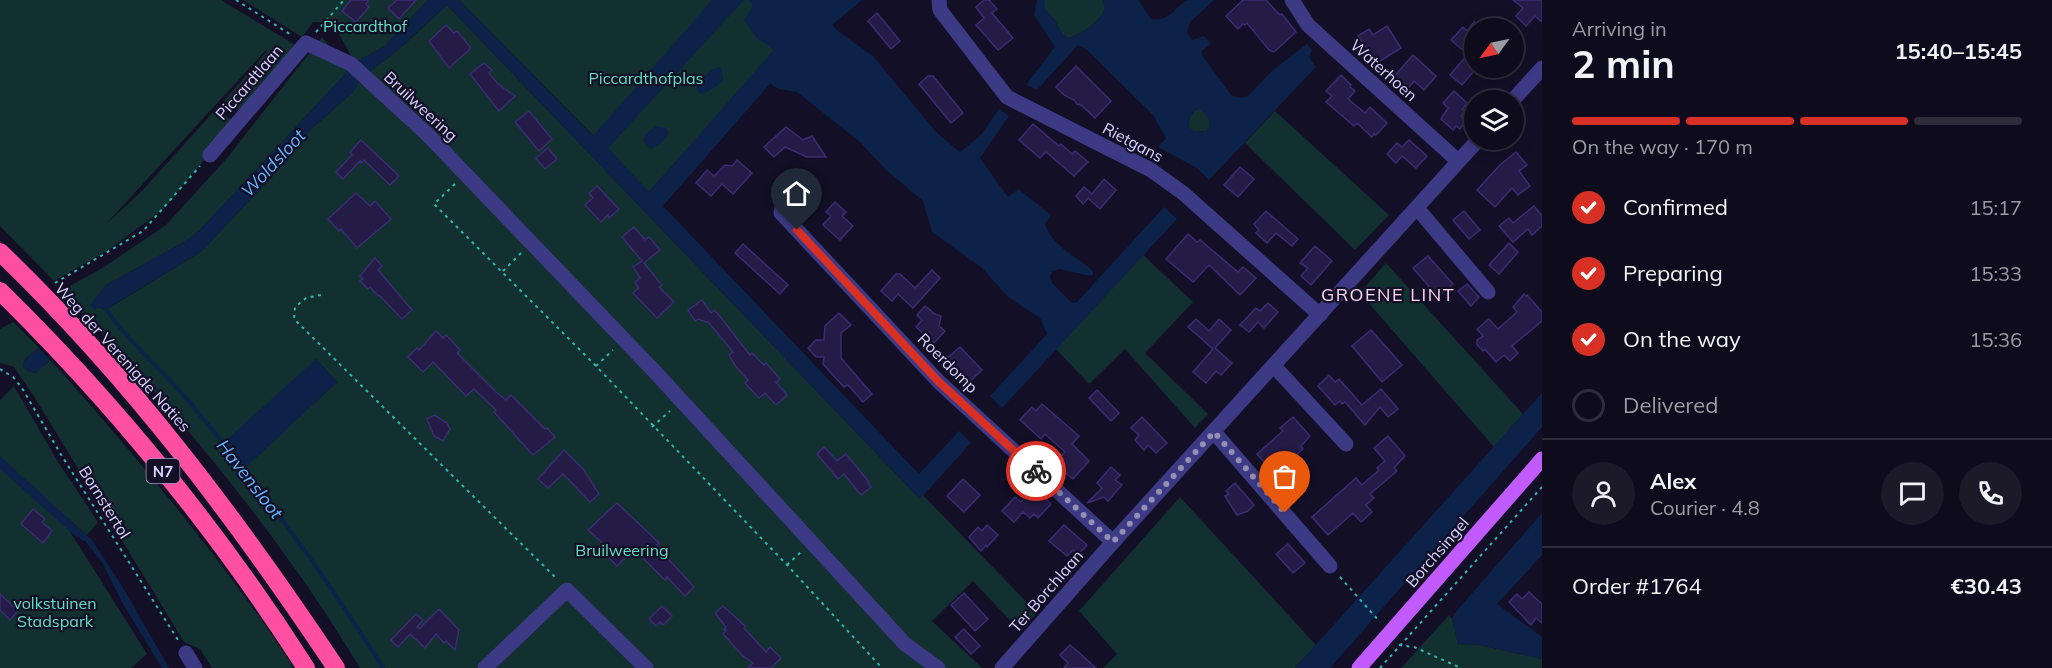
<!DOCTYPE html>
<meta charset="utf-8">
<style>
:root{--surface:#0e0b1c;--page:#1c1929;--text:#f1f3f6;--muted:#9b9ba3;--line:#2e2b3b;--accent:#d93025}
body{margin:0;font-family:Mulish,sans-serif;background:var(--page);color:var(--text);height:100vh;display:flex;flex-direction:column;font-size:22px;white-space:nowrap}
*{box-sizing:border-box;margin:0}
p{font-size:20px;color:var(--muted)}
.icon{flex:none;width:33px;height:33px;fill:none;stroke:currentColor;stroke-width:2;stroke-linecap:round;stroke-linejoin:round}
.map{position:relative;flex:1;overflow:hidden}
.drawer{display:flex;flex-direction:column;background:var(--surface);width:510px}
.drawer>*{flex:none}
.needle{width:39px;rotate:237deg}
.fabs{position:absolute;left:1464px;top:18px;display:grid;gap:12px}
.fabs a{display:grid;place-items:center;width:60px;height:60px;border-radius:50%;background:var(--surface);box-shadow:0 3px 15px #0003,0 0 0 2px var(--line);font-size:30px}
.pin{position:absolute;display:grid;place-items:center;width:51px;height:51px;color:#fff;margin:-62px -26px;border-radius:50% 50% 50% 0;rotate:-45deg;box-shadow:0 0 6px #0007}
.pin .icon{rotate:45deg}
.courier{position:absolute;display:grid;place-items:center;width:60px;height:60px;margin:-30px;border:4px solid #d93025;border-radius:50%;background:#fff;color:#222;box-shadow:0 2px 8px #0007}
.summary em{font-style:normal;font-weight:700}
.summary div{display:flex;flex-direction:column-reverse}
.summary{display:flex;align-items:center;justify-content:space-between;height:102px;padding:0 30px}
h1{font-size:39px;font-weight:700;line-height:45px}
.bar{display:grid;grid-template-columns:repeat(4,1fr);gap:9px 6px;align-content:center;height:72px;padding:0 30px}
.bar i{height:8px;border-radius:4px;background:var(--line)}
.bar .active{background:var(--accent)}
.bar p{grid-column:span 4}
.line{display:flex;align-items:center;gap:15px;padding:0 30px;border-top:2px solid var(--line)}
.line div{flex:1}
.round{display:grid;place-items:center;flex:none;width:63px;height:63px;border-radius:32px;background:var(--page)}
ol{padding:0 30px;list-style:none}
li{display:flex;align-items:center;gap:18px;height:66px}
li p{margin-inline-start:auto}
li .icon{padding:6px;border-radius:50%;background:var(--accent);color:#fff;stroke-width:4}
li:last-child{color:var(--muted)}
li i{width:33px;height:33px;border:3px solid var(--line);border-radius:50%}
main{display:flex;flex:1;min-height:0}
.map>svg:first-child{display:block}
</style>
<main>
<div class="map">
<svg width="1542" height="668" viewBox="0 0 1542 668">
<rect width="100%" height="100%" fill="#130f26"/>
<!-- green -->
<g fill="#12302f" fill-rule="evenodd">
<polygon points="0,0 221,0 297,46 243,112 224,101 267,51 266,50 106,224 141,192 216,109 235,122 165,208 107,251 54,281 0,226"/>
<polygon points="243,0 428,0 386,45 355,63 333,23 313,22 302,37"/>
<polygon points="459,0 832,0 775,50 649,192"/>
<path d="M1045 0H1102L1105 7C1102 22 1082 33 1069 38 1057 33 1060 25 1052 17 1050 14 1047 12 1045 9Z"/>
<path d="M447 5 919 498 923 495 1037 613 1020 631 973 581 932 621 982 668H360C277 530 172 406 61 291L104 267 166 225 227 158 322 37 349 70 199 231 186 241 106 285 93 302 98 307 106 310 202 251 272 176 309 131 353 92C361 74 380 65 394 53 412 38 429 21 447 5ZM316 359 337 382 243 469Z"/>
<polygon points="1200,109 1208,117 1210,126 1207,131 1194,132 1188,127 1190,117 1195,110"/>
<polygon points="1275,111 1389,215 1355,250 1245,143"/>
<polygon points="1143,255 1193,302 1145,353 1208,414 1195,428 1125,349 1089,384 1056,349"/>
<polygon points="1386,263 1523,414 1494,447 1360,293"/>
<path d="M13 322 39 348 24 360 23 367 28 371 35 373 50 360 59 369C143 465 224 561 294 668H212L200 649 184 642 35 398 14 367 0 363V329Z"/>
<polygon points="14,386 58,462 98,522 87,535 54,506 147,654 131,668 0,668 0,400"/>
<polygon points="1180,497 1316,645 1295,668 1103,668 1117,654 1079,611"/>
<polygon points="1449,615 1452,619 1458,644 1480,645 1542,659 1542,668 1401,668"/>
</g>
<!-- water -->
<g fill="#0c2248" fill-rule="evenodd">
<path d="M428 0H459L593 136 712 0H744L608 148 649 192 774 50 756 37 744 20 753 5 748 0H862L832 25 839 32 873 56 936 132 960 152 981 135 999 109 1009 116 980 158 1008 197 1018 189 1051 215 1045 224C1053 247 1075 255 1093 271V275L1090 276 1060 269 1052 271 1050 277 1052 283 1072 303 1077 302 1164 207 1177 219 1002 408 990 396 1047 334 1040 318 1008 297 982 268 932 232 923 201 886 170 860 142 797 92 779 89 770 84 663 206 919 474 959 431 971 443 920 499 447 5 394 53 366 74 355 63 386 45Z"/>
<path d="M1037 0H1045V9C1047 12 1050 14 1052 17 1060 25 1057 33 1069 38 1082 33 1102 22 1105 7L1102 0H1138L1151 19C1171 23 1175 4 1189 0 1197 0 1207 0 1214 0L1190 22 1187 32 1192 40 1204 36 1211 44 1202 51V55L1231 95 1240 98 1247 97 1273 70 1307 44 1312 50 1309 57 1316 67 1209 180 1197 168 1158 147 1166 138 1153 115 1086 49 1078 45 1037 90 1026 85 1055 47 1034 15ZM1200 109 1208 117 1210 126 1207 131 1194 132 1188 127 1190 117 1195 110Z"/>
<path d="M721 67 723 79 717 86 703 94 698 92 696 88C701 79 710 68 721 67Z"/>
<polygon points="349,70 360,81 353,92 309,131 272,176 202,251 105,310 98,307 95,310 90,305 106,285 186,241 199,231"/>
<polygon points="656,126 666,128 669,134 659,145 650,149 643,140 647,133"/>
<polygon points="39,348 50,360 35,373 28,371 23,367 24,361"/>
<polygon points="316,359 337,382 243,470 223,443"/>
<polygon points="1542,393 1542,427 1330,668 1295,668"/>
<polygon points="0,456 92,540 122,586 169,668 162,668 123,604 102,562 86,542 74,535 0,469"/>
<polygon points="1542,513 1542,555 1497,604 1542,637 1542,659 1480,645 1458,644 1452,619 1454,614"/>
</g>
<g fill="none" stroke-linecap="round" stroke-linejoin="round">
<!-- stream -->
<path stroke="#0c2248" stroke-width="4" d="M104 306C128 343 164 371 192 405 261 488 326 576 383 668"/>
</g>
<!-- building -->
<g fill="#241b47" stroke="#3b2d73" stroke-width="1.5">
<polygon points="351,0 369,0 366,4 369,7 356,22 342,11"/>
<polygon points="397,0 416,0 399,19 388,8"/>
<polygon points="984,0 989,0 997,9 992,13 1013,38 998,50 976,25 984,18 976,7"/>
<polygon points="1243,0 1266,0 1280,15 1282,14 1296,32 1274,52 1269,50 1247,23 1245,25 1243,24 1238,29 1226,16"/>
<polygon points="1513,0 1542,0 1542,22 1535,16 1526,26 1516,16 1523,8"/>
<polygon points="877,13 900,41 891,49 868,21"/>
<polygon points="1474,22 1474,45 1467,54 1451,40 1463,27 1467,31"/>
<polygon points="446,25 454,33 457,31 471,48 449,68 429,41"/>
<polygon points="1387,26 1401,48 1377,63 1358,36 1369,29 1373,35"/>
<polygon points="1468,54 1474,60 1474,71 1462,85 1450,75"/>
<polygon points="1413,55 1436,76 1424,90 1414,81 1406,91 1392,79"/>
<polygon points="484,63 492,70 489,73 498,84 515,96 499,111 470,74"/>
<polygon points="1076,66 1111,101 1095,118 1081,105 1077,104 1074,100 1064,95 1056,87"/>
<polygon points="1341,75 1351,85 1350,87 1355,91 1348,99 1365,113 1370,107 1387,123 1376,135 1374,134 1372,137 1357,123 1354,126 1326,102 1332,96 1326,91"/>
<polygon points="928,76 933,76 963,113 951,123 919,84"/>
<polygon points="1454,91 1467,103 1462,109 1466,111 1461,116 1466,121 1460,129 1456,126 1453,130 1441,119 1448,108 1443,103"/>
<polygon points="529,111 552,139 539,151 515,122"/>
<polygon points="1033,124 1059,146 1061,144 1072,154 1075,151 1088,162 1074,176 1046,152 1040,158 1019,140"/>
<polygon points="786,127 803,140 812,136 826,157 807,157 785,147 774,157 764,147"/>
<polygon points="361,140 399,176 390,185 364,160 361,163 360,161 343,179 336,172 352,155 350,152"/>
<polygon points="1409,140 1427,156 1416,168 1402,156 1396,163 1387,154 1397,143 1402,147"/>
<polygon points="548,148 557,159 545,169 536,158"/>
<polygon points="1516,152 1527,165 1519,171 1530,186 1518,195 1512,188 1495,207 1477,190 1500,165"/>
<polygon points="737,160 752,173 733,194 722,184 711,196 696,183 707,170 714,176 725,165 732,166"/>
<polygon points="1240,167 1254,179 1238,197 1224,185"/>
<polygon points="1104,179 1116,190 1100,209 1088,198 1083,204 1076,196 1084,187 1092,194"/>
<polygon points="597,186 619,209 609,218 608,215 601,222 585,205 593,198 589,193"/>
<polygon points="356,193 370,206 375,201 391,219 357,248 341,229 339,231 328,219"/>
<polygon points="835,202 846,212 842,216 853,226 840,240 823,225 831,216 826,212"/>
<polygon points="1534,206 1542,216 1542,226 1532,235 1528,229 1513,242 1499,226 1509,218 1513,223"/>
<polygon points="1266,211 1298,239 1292,246 1276,233 1267,243 1256,233 1259,230 1254,224"/>
<polygon points="1464,211 1480,230 1469,239 1453,220"/>
<polygon points="634,227 645,240 649,237 660,250 644,263 662,285 659,287 674,302 657,318 633,293 639,288 635,283 640,278 633,267 642,261 622,237"/>
<polygon points="1188,234 1197,242 1200,240 1238,272 1243,267 1256,278 1240,295 1209,265 1193,282 1166,259"/>
<polygon points="1509,243 1518,252 1499,274 1489,265"/>
<polygon points="743,244 788,285 780,294 735,253"/>
<polygon points="1315,246 1332,261 1311,285 1301,276 1308,268 1300,263"/>
<polygon points="1428,256 1453,284 1438,297 1413,268"/>
<polygon points="375,258 382,266 378,270 412,310 402,319 379,295 378,296 370,287 368,289 360,281 363,279 360,276"/>
<polygon points="932,270 940,278 913,308 898,294 892,301 881,291 896,274 900,274 915,288"/>
<polygon points="1467,284 1479,297 1471,306 1458,291"/>
<polygon points="1524,294 1526,296 1527,295 1542,312 1542,321 1512,346 1518,353 1510,361 1504,355 1496,362 1485,349 1483,351 1477,345 1477,340 1483,336 1477,329 1489,319 1498,329 1517,312 1513,307"/>
<polygon points="702,300 711,313 714,310 718,314 750,355 752,353 764,365 766,363 780,379 776,382 787,395 776,405 765,393 759,398 745,383 748,380 736,367 729,355 733,352 709,323 698,319 695,321 688,310"/>
<polygon points="1268,303 1278,312 1264,328 1258,322 1249,332 1240,325 1256,308 1260,311"/>
<polygon points="925,306 935,314 941,316 939,326 945,331 934,343 916,327 922,320 917,315"/>
<polygon points="839,313 851,325 841,333 841,358 872,394 863,402 848,385 844,387 823,364 824,357 816,357 808,348 816,340 824,340 825,326"/>
<polygon points="1196,319 1209,331 1219,319 1231,330 1215,348 1232,363 1221,375 1216,371 1206,383 1193,372 1213,349 1188,327"/>
<polygon points="1371,330 1402,365 1382,382 1352,346"/>
<polygon points="436,331 443,338 446,335 460,350 457,353 496,392 506,400 511,395 545,429 547,428 555,437 533,455 494,412 496,410 474,389 466,396 433,362 423,372 408,357 417,348 419,350"/>
<polygon points="960,347 982,370 967,384 945,360"/>
<polygon points="1329,375 1335,382 1339,379 1362,405 1381,389 1398,409 1388,417 1380,407 1365,425 1345,402 1342,404 1340,401 1335,405 1318,386"/>
<polygon points="1097,390 1119,413 1111,421 1089,398"/>
<polygon points="1042,404 1079,436 1072,444 1089,461 1073,479 1054,464 1065,452 1045,434 1041,439 1020,420 1032,407 1036,411"/>
<polygon points="434,415 447,423 450,429 443,441 434,436 427,419"/>
<polygon points="1142,417 1167,443 1156,453 1148,445 1144,450 1135,440 1139,435 1131,428"/>
<polygon points="1293,417 1310,436 1301,446 1303,449 1275,475 1257,454 1283,431 1280,428"/>
<polygon points="1388,436 1405,456 1394,468 1397,471 1370,494 1374,498 1366,505 1372,512 1361,522 1353,513 1328,535 1312,517 1356,478 1362,485 1379,470 1377,468 1385,461 1374,448"/>
<polygon points="824,447 837,461 846,454 869,482 868,483 871,487 861,495 844,474 838,479 817,454"/>
<polygon points="564,450 584,470 599,494 590,502 563,474 548,488 538,479"/>
<polygon points="1111,467 1120,475 1115,480 1122,485 1108,501 1104,497 1087,503 1102,488 1097,483"/>
<polygon points="963,479 980,495 964,512 947,496"/>
<polygon points="1235,483 1254,505 1248,511 1237,515 1225,496 1229,494 1226,491"/>
<polygon points="1029,492 1035,498 1039,493 1051,504 1038,518 1034,514 1030,518 1023,512 1014,522 1002,511 1015,497 1021,502"/>
<polygon points="617,503 659,543 657,545 661,549 660,550 694,587 685,596 667,577 665,580 634,549 617,566 604,553 608,548 588,530"/>
<polygon points="33,509 45,519 42,522 52,531 43,543 21,524"/>
<polygon points="987,525 998,535 987,547 986,545 981,551 969,537 978,527 982,531"/>
<polygon points="1064,525 1087,545 1078,555 1073,550 1067,556 1049,541"/>
<polygon points="1288,544 1305,563 1293,573 1276,554"/>
<polygon points="1529,592 1542,604 1542,623 1536,618 1531,625 1509,602 1517,594 1522,599"/>
<polygon points="964,593 988,619 975,631 951,605"/>
<polygon points="0,594 18,611 10,620 0,610"/>
<polygon points="662,606 672,616 663,625 660,622 656,626 649,619"/>
<polygon points="723,606 745,626 744,628 766,652 770,647 781,658 771,668 748,668 753,663 743,656 723,634 726,630 724,629 726,627 715,613"/>
<polygon points="439,609 459,630 455,650 446,641 444,643 436,634 425,648 410,634 398,647 391,640 416,614 423,620 417,627 419,629"/>
<polygon points="964,629 980,646 971,654 955,637"/>
<polygon points="1070,645 1075,649 1096,668 1064,668 1068,663 1060,655"/>
</g>
<g fill="none" stroke-linecap="round" stroke-linejoin="round">
<!-- path -->
<g stroke="#2fb8b0" stroke-width="2" stroke-dasharray="3 4.5" stroke-linecap="butt">
<polyline points="236,0 293,36"/>
<polyline points="316,32 344,0"/>
<polyline points="455,184 434,204 596,366 787,565 882,668"/>
<polyline points="503,271 522,252"/>
<polyline points="55,283 143,231 200,166"/>
<polyline points="321,295 306,298 295,307 294,319 557,579"/>
<polyline points="596,366 613,350"/>
<polyline points="0,369 13,377 22,388 60,453 178,640"/>
<polyline points="652,427 670,411"/>
<polyline points="787,565 802,551"/>
<polyline points="1340,577 1380,622"/>
<polyline points="1399,645 1414,647 1461,668"/>
<polyline points="1380,668 1542,487"/>
</g>
<!-- minor -->
<g stroke="#3d3a85" stroke-width="15">
<polyline points="939,0 940,10 1007,97 1151,170 1183,193 1320,315"/>
<polyline points="1292,0 1308,25 1458,161"/>
<polyline points="1513,100 1542,68"/>
<polyline points="210,155 306,43 351,64 428,135 656,373 905,644 938,668"/>
<polyline points="784,195 781,213 939,382 1113,542"/>
<polyline points="1417,208 1488,292"/>
<polyline points="1274,366 1346,444"/>
<polyline points="1214,432 1330,566"/>
<polyline points="186,653 195,668"/>
<polyline points="485,668 567,590 646,668"/>
<polyline points="1002,668 1113,542 1478,140"/>
</g>
<!-- major -->
<polyline stroke="#c25bff" stroke-width="15" points="1359,668 1542,459"/>
<!-- highway -->
<g stroke="#ff4fa3" stroke-width="18">
<path d="M0 252C131 378 236 518 336 668"/>
<path d="M0 291C115 404 219 532 306 668"/>
</g>
</g>
<g fill="none" stroke-linecap="round" stroke-linejoin="round">
<!-- done -->
<polyline stroke="#948fb3" stroke-width="6" stroke-dasharray="0 10.8" points="1036,471 1113,542 1214,432 1285,513"/>
<!-- route -->
<polyline stroke="#d93025" stroke-width="8" points="797,230 939,382 1036,471"/>
</g>
<g text-anchor="middle" dominant-baseline="central" stroke-width="4.5" stroke-linejoin="round" paint-order="stroke">
<!-- shield labels -->
<rect fill="#130f26" stroke="#9e99be" stroke-width="1.5" x="146.5" y="459" width="33" height="24" rx="4.5"/>
<g font-size="15" font-weight="bold" fill="#d9d4ff">
<text x="163" y="471">N7</text>
</g>
<!-- park labels -->
<g font-size="16" fill="#5fe0c0" stroke="#130f26">
<text x="365" y="26">Piccardthof</text>
<text x="646" y="78">Piccardthofplas</text>
<text x="622" y="550">Bruilweering</text>
<text x="55" y="603">volkstuinen<tspan x="55" dy="18">Stadspark</tspan></text>
</g>
<!-- street labels -->
<g font-size="16" fill="#d9d4ff" stroke="#130f26">
<text transform="translate(1384 70) rotate(42)">Waterhoen</text>
<text transform="translate(249 82) rotate(-49)">Piccardtlaan</text>
<text transform="translate(421 106) rotate(43)">Bruilweering</text>
<text transform="translate(1133 142) rotate(28)">Rietgans</text>
<text transform="translate(123 357) rotate(48)">Weg der Verenigde Naties</text>
<text transform="translate(948 363) rotate(45)">Roerdomp</text>
<text transform="translate(105 502) rotate(58)">Bornstertol</text>
<text transform="translate(1437 552) rotate(-49)">Borchsingel</text>
<text transform="translate(1046 591) rotate(-49)">Ter Borchlaan</text>
</g>
<!-- water labels -->
<g font-size="18" font-style="italic" fill="#62b6ff" stroke="#130f26">
<text transform="translate(273 163) rotate(-47)">Woldsloot</text>
<text transform="translate(250 479) rotate(52)">Havensloot</text>
</g>
<!-- neighbourhood labels -->
<g font-size="18" letter-spacing="1.5" fill="#ffd6f0" stroke="#130f26">
<text x="1388" y="294">GROENE LINT</text>
</g>
</g>
</svg>
<div class="fabs">
<a><svg class="needle" viewBox="-14 -14 28 28"><path d="M0-13l5 13h-10z" fill="#e53935"/><path d="M0 13l5-13h-10z" fill="#9b9ba3"/></svg></a>
<a><svg class="icon" aria-label="layers" viewBox="0 0 24 24"><path d="M12 4l9 5-9 5-9-5zM3 14l9 5 9-5"/></svg></a>
</div>
<div class="pin" style="left:1285px;top:513px;background:#ea580c"><svg class="icon" aria-label="bag" viewBox="0 0 24 24"><path d="M5 8h14l-1 12H6zM9 8a3 3 0 0 1 6 0"/></svg></div>
<div class="pin" style="left:797px;top:230px;background:#1f2937"><svg class="icon" aria-label="home" viewBox="0 0 24 24"><path d="M3 11l9-7 9 7M6 9v11h12V9"/></svg></div>
<div class="courier" style="left:1036px;top:471px"><svg class="icon" aria-label="bike" viewBox="0 0 24 24"><circle cx="6" cy="16" r="4"/><circle cx="18" cy="16" r="4"/><path d="M6 16l4-8h5l3 8M10 8l3 8H6M13 5h3"/></svg></div>
</div>
<section class="drawer">
<div class="summary"><div><h1>2 min</h1><p>Arriving in</p></div><em>15:40–15:45</em></div>
<div class="bar"><i class="active"></i><i class="active"></i><i class="active"></i><i></i><p>On the way · 170 m</p></div>
<ol>
<li><svg class="icon" aria-label="check" viewBox="0 0 24 24"><path d="M5 12l5 5 9-10"/></svg>Confirmed<p>15:17</p></li>
<li><svg class="icon" aria-label="check" viewBox="0 0 24 24"><path d="M5 12l5 5 9-10"/></svg>Preparing<p>15:33</p></li>
<li><svg class="icon" aria-label="check" viewBox="0 0 24 24"><path d="M5 12l5 5 9-10"/></svg>On the way<p>15:36</p></li>
<li><i></i>Delivered</li>
</ol>
<div class="line" style="height:108px"><a class="round"><svg class="icon" aria-label="person" viewBox="0 0 24 24"><circle cx="12" cy="8" r="4"/><path d="M4 21q1-7 8-7t8 7"/></svg></a><div><b>Alex</b><p>Courier · 4.8</p></div><a class="round"><svg class="icon" aria-label="chat" viewBox="0 0 24 24"><path d="M4 5h16v11H9l-5 4z"/></svg></a><a class="round"><svg class="icon" aria-label="phone" viewBox="0 0 24 24"><path d="M5 4h4l2 5-3 2q2 4 5 5l2-3 5 2v4C11 20 4 13 5 4z"/></svg></a></div>
<div class="line" style="height:78px"><div>Order #1764</div><b>€30.43</b></div>
</section>
</main>
